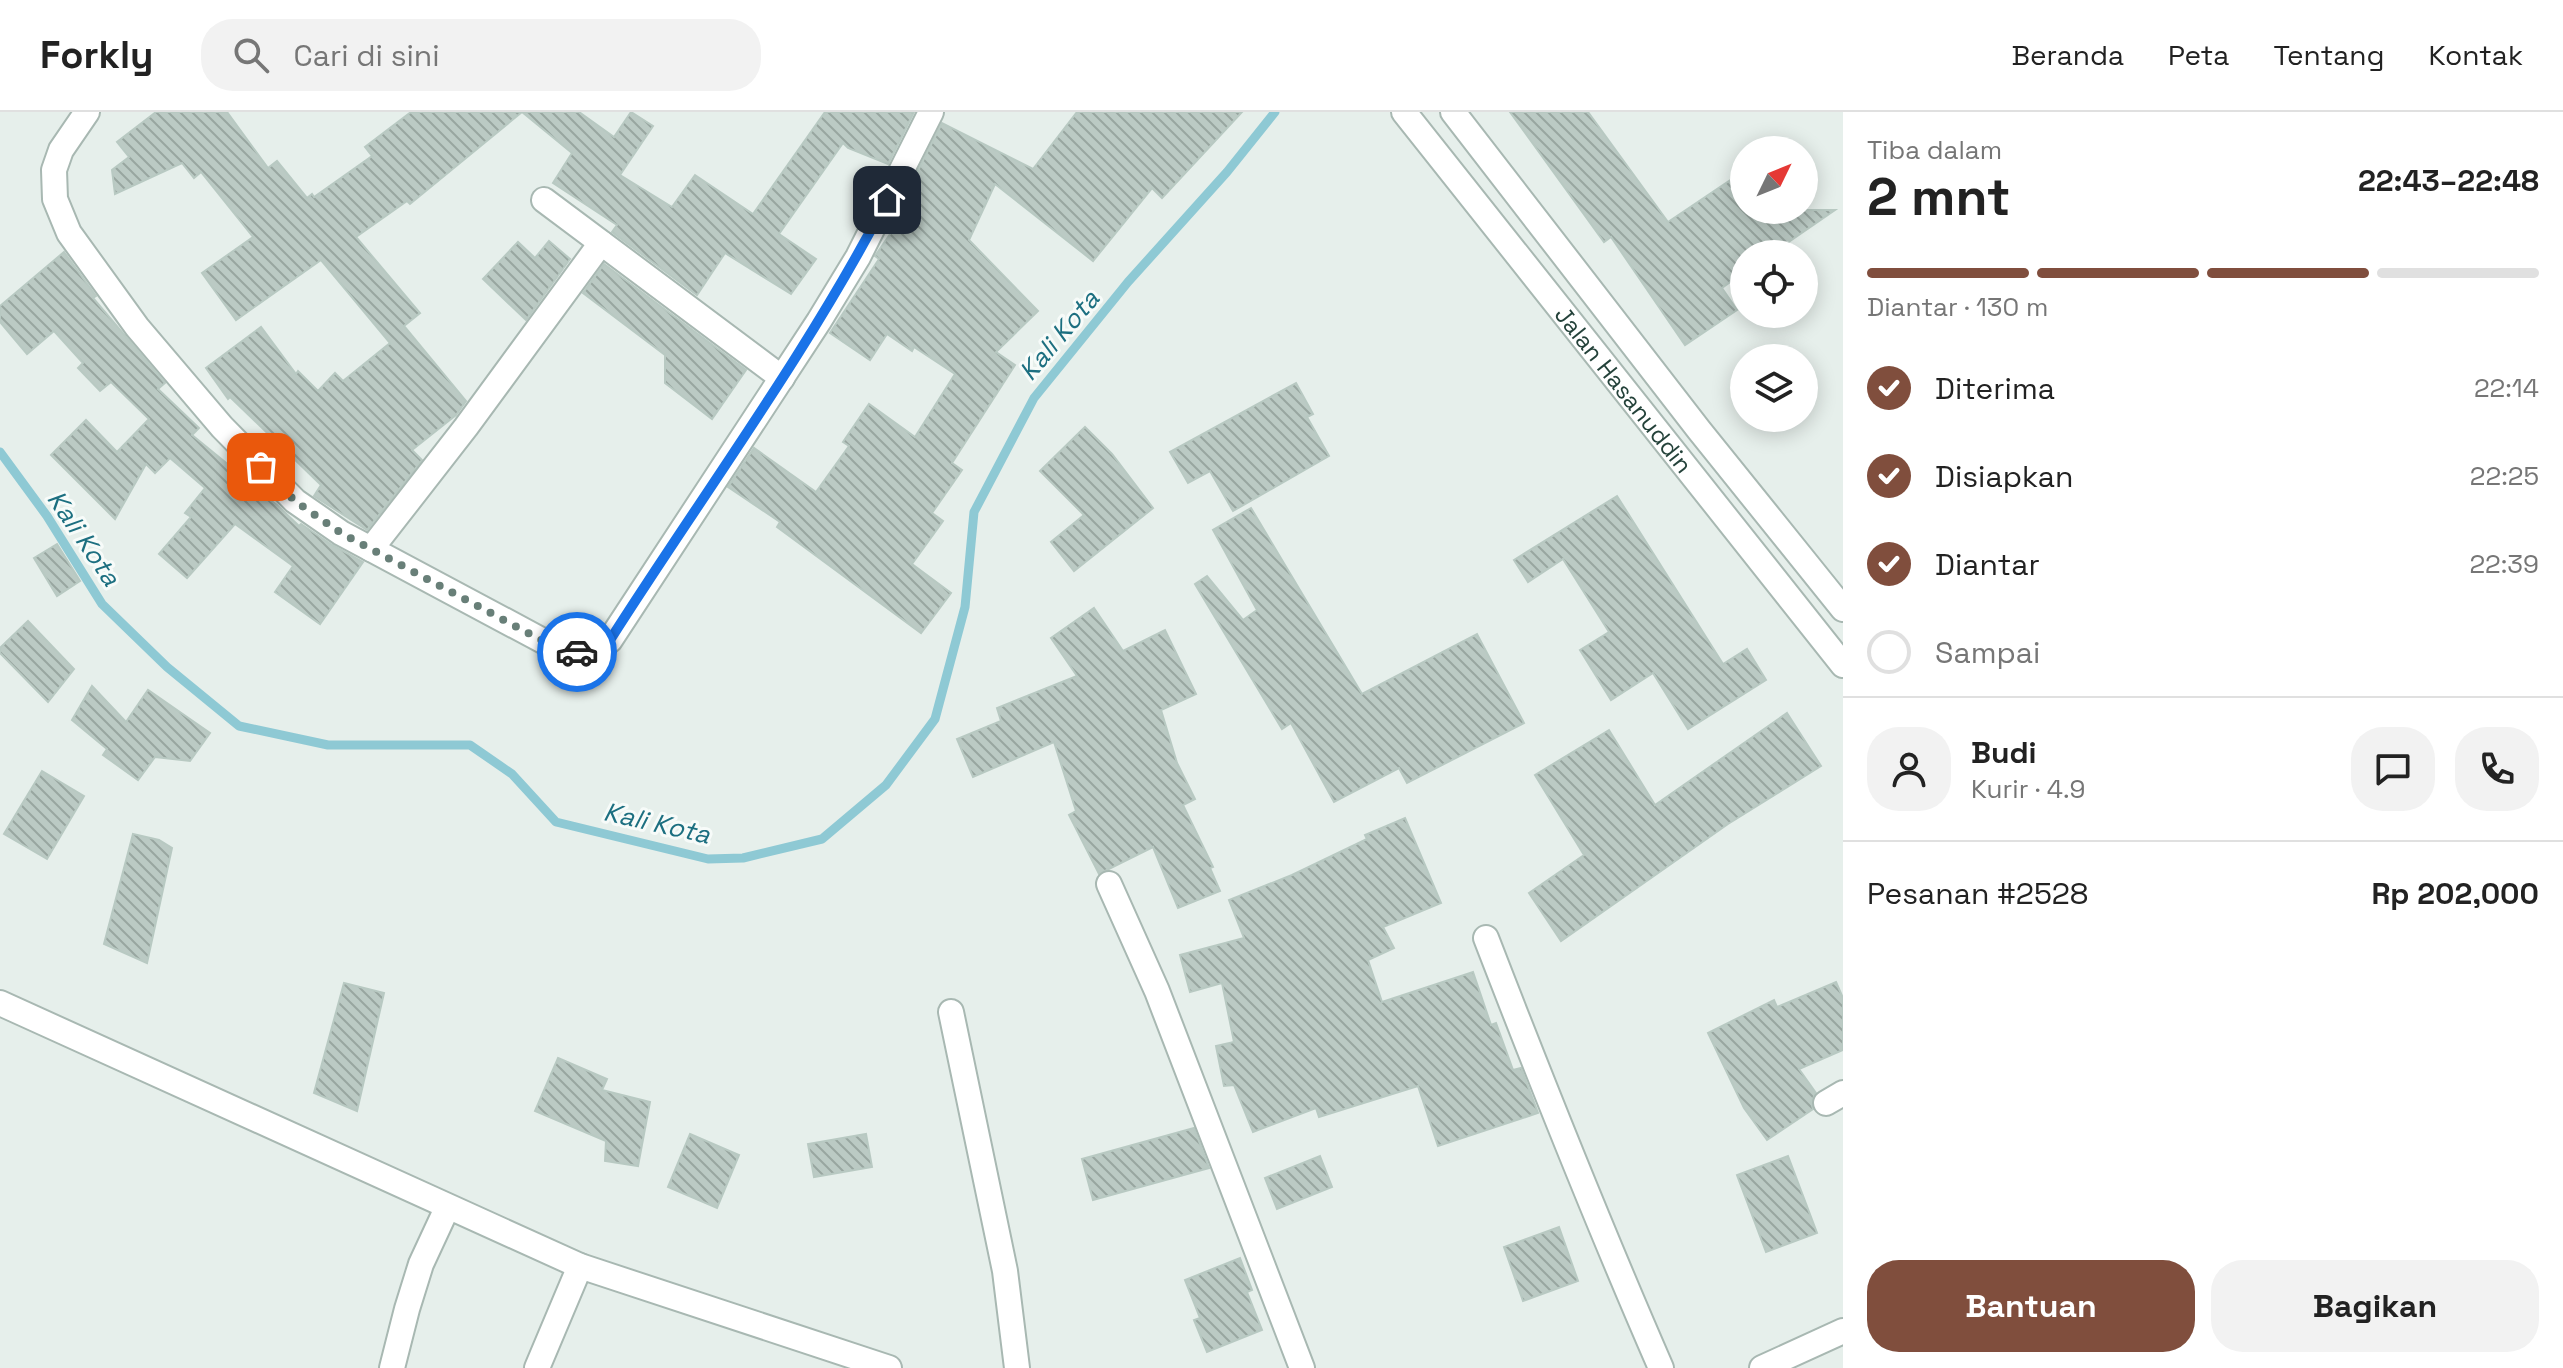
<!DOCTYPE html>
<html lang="id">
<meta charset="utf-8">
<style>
:root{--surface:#fff;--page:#f2f2f2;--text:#222;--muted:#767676;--line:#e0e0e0;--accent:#804e3d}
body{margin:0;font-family:"Space Grotesk",sans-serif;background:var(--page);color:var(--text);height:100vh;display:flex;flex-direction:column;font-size:30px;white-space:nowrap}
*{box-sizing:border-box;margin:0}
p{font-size:26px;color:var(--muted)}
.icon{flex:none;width:44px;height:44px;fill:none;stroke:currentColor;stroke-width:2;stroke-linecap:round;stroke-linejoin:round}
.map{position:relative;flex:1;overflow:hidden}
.panel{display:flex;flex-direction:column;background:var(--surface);width:720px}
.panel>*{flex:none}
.needle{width:52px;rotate:47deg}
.fabs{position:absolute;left:1730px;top:24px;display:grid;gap:16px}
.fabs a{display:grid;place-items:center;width:88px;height:88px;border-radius:50%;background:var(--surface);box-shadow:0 4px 20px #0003;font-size:40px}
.pin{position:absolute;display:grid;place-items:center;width:68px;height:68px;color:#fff;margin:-34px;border-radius:16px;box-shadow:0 4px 12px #0006}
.courier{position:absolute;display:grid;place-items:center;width:80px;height:80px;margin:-40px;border:6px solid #1a73e8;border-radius:50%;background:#fff;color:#222;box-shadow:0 2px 10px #0007}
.headline em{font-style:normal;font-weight:700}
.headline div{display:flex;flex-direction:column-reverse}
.headline{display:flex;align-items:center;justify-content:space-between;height:136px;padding:0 24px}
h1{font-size:52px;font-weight:700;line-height:60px}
.bar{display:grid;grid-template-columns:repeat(4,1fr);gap:12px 8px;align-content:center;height:96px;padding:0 24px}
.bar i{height:10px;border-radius:6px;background:var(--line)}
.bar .current{background:var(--accent)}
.bar p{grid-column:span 4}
.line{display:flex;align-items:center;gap:20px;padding:0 24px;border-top:2px solid var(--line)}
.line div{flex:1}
.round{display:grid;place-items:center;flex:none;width:84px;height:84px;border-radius:32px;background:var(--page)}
ol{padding:0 24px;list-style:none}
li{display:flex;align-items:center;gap:24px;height:88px}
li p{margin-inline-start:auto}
li .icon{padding:8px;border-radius:50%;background:var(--accent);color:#fff;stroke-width:4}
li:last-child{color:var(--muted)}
li i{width:44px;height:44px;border:4px solid var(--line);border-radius:50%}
.primary-button{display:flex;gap:16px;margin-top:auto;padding:16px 24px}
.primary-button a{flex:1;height:92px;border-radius:32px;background:var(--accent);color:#fff;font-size:32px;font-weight:700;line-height:92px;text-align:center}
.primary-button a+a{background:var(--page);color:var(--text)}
header{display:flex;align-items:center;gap:48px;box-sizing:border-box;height:112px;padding:0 40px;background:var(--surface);border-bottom:2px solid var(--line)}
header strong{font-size:38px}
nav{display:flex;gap:44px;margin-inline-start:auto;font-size:28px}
.search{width:560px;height:72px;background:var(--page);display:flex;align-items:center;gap:20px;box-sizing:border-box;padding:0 28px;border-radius:32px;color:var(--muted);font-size:30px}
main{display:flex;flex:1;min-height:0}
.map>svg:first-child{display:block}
</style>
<header>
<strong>Forkly</strong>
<div class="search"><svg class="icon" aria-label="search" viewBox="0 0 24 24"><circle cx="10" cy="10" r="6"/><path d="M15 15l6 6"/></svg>Cari di sini</div>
<nav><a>Beranda</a><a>Peta</a><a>Tentang</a><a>Kontak</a></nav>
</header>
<main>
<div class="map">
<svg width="1843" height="1256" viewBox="0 0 1843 1256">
<defs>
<pattern id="building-back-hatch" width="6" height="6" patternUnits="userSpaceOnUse" patternTransform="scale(2)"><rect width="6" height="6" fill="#bbcac4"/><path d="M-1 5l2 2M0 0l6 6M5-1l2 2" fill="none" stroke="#98a6a0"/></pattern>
</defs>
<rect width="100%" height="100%" fill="#e6efeb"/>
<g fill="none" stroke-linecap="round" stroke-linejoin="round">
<!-- stream -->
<polyline stroke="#8ec9d4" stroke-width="9" points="0,340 47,404 102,492 167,555 239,614 328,633 470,633 512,662 556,710 708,747 743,746 822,727 886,673 935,607 965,495 974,400 1034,286 1128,170 1227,60 1275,0"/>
</g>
<!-- building -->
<g fill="url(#building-back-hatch)" stroke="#b8c9c2" stroke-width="2">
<polygon points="156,0 227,0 268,56 277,49 307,86 312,82 314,85 372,44 365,35 411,0 579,0 614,25 631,0 653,14 620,63 672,95 695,63 753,102 825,0 914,0 888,52 848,36 843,31 779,122 816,147 791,182 725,141 697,183 612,120 617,113 553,71 572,41 522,0 410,92 407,89 356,125 420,201 404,214 466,289 456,303 412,338 422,348 367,418 314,384 321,373 230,285 228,287 206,256 261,215 296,262 298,259 318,279 335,261 343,269 390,231 321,148 236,208 202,161 253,125 201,60 194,66 182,51 115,82 112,58 129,45 117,30"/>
<polygon points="1077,0 1242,0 1162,86 1152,76 1093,149 995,72 969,128 1038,199 996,240 1015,253 952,351 962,358 932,401 943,409 912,452 951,481 921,521 777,415 780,410 728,375 754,336 816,380 849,334 843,330 869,292 915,325 955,262 914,235 912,239 887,222 870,248 830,221 879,147 875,144 908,96 900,94 942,11 1033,57"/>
<polygon points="1510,0 1588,0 1668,110 1744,59 1744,98 1835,98 1771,142 1744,142 1744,160 1722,176 1737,198 1685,233 1611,125 1604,130"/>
<polygon points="549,129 570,147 526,208 483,167 518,130 535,146"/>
<polygon points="64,140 96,184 93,186 165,271 158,277 199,316 192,323 252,372 250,374 277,393 299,414 301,412 332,433 363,450 320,512 275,480 293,454 235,412 187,466 159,442 191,405 185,401 205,376 170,346 155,361 146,352 115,407 51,343 86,308 117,340 149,307 111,270 100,279 78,256 83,251 54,219 27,242 0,210 0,194"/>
<polygon points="604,152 746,258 712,307 665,271 665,243 583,181"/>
<polygon points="1296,271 1313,302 1307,305 1329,344 1233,399 1210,359 1188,371 1170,340"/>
<polygon points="1085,315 1112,342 1153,396 1074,459 1051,430 1084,403 1040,359"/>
<polygon points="1617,384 1723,552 1747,537 1766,568 1688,617 1653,561 1611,588 1580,538 1609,520 1563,447 1528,470 1514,448"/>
<polygon points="1251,396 1362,582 1477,522 1524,611 1407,671 1399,656 1334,690 1291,611 1282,617 1195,472 1207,464 1243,508 1257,498 1213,418"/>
<polygon points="57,432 80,469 57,484 34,446"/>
<polygon points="1094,496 1123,539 1165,518 1196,582 1161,598 1177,651 1195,687 1183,693 1213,755 1210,756 1220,779 1178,796 1153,735 1099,762 1069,703 1076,699 1054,630 973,665 957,627 1001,609 997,596 1077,564 1051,526"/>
<polygon points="28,509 74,557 48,590 0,541 0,536"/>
<polygon points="92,574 126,610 148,578 210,621 190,649 155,645 138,668 103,643 107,637 72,608"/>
<polygon points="1787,601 1821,654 1728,712 1561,829 1529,781 1584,743 1535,663 1609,618 1655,693"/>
<polygon points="42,659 84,684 47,747 4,722"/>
<polygon points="1405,706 1441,791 1383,815 1394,836 1368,848 1382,890 1473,860 1491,913 1496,911 1513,958 1521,956 1538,1001 1438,1034 1418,974 1319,1005 1316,996 1253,1020 1234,973 1224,974 1216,934 1234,930 1222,871 1190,880 1180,843 1244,826 1229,788 1292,763 1367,727 1365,723"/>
<polygon points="133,722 159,728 172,736 147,851 104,832"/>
<polygon points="1836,870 1843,886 1843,938 1799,957 1816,981 1811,990 1813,997 1767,1028 1744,996 1708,921 1774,888 1777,895"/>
<polygon points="344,871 384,881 357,999 314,981"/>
<polygon points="558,946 607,967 602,978 650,990 638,1054 605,1049 606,1029 535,999"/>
<polygon points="1194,1016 1209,1056 1093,1088 1082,1047"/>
<polygon points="690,1022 739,1043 717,1096 668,1075"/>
<polygon points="866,1022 872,1055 814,1065 808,1032"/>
<polygon points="1320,1044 1332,1075 1277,1097 1265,1066"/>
<polygon points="1788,1044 1817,1121 1766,1140 1737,1063"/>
<polygon points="1559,1115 1578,1169 1523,1189 1504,1135"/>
<polygon points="1240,1146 1252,1178 1247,1180 1262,1218 1207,1240 1194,1208 1200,1206 1185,1168"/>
</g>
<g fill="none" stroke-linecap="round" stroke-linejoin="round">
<defs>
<g id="minor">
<polyline points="87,0 61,38 54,58 55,87 69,121 137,215 222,315 295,389 341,421 545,530 592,543 610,528 819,209 858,145 931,0"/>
<path id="s1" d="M1404 0 1843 553"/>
<polyline points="1453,0 1699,318 1843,497"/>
<polyline points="544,88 782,266"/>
<polyline points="371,437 466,315 601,131"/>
<polyline points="1109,772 1157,879 1302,1256"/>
<path d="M1486 826C1542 971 1599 1114 1661 1256"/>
<polyline points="0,891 580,1154 889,1256"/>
<polyline points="951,900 1005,1159 1017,1256"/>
<polyline points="1826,991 1843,981"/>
<polyline points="392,1256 407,1197 421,1152 447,1096"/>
<polyline points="537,1256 580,1154"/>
<polyline points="1762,1256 1843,1219"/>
</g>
</defs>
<!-- minor casing -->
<use href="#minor" stroke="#a8b8b2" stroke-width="28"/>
<!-- minor -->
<use href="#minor" stroke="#fff" stroke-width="24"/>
</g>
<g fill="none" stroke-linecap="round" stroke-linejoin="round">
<!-- done -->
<polyline stroke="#687f78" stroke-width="8" stroke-dasharray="0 14.4" points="261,355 295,389 341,421 545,530 577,540"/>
<!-- route -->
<path stroke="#1a73e8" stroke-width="10" d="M577 540 592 543 610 528C703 382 807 242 887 88"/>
</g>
<g text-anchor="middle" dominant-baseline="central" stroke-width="6" stroke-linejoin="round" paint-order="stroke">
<!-- street labels -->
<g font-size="24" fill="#24423a" stroke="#f7fbf9">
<text stroke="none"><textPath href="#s1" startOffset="354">Jalan Hasanuddin</textPath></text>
</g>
<!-- water labels -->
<g font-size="26" font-style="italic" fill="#1c6f80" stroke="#f7fbf9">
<text transform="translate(1059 223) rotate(-50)">Kali Kota</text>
<text transform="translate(84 426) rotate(56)">Kali Kota</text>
<text transform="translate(657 711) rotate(13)">Kali Kota</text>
</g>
</g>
</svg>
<div class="fabs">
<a><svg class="needle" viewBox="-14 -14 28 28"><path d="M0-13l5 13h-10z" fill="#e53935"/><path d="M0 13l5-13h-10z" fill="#767676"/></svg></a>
<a><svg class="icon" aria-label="locate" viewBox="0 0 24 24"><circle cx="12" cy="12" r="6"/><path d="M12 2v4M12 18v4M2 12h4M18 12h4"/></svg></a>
<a><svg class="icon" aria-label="layers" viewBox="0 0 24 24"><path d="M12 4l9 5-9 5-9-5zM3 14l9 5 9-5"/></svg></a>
</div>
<div class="pin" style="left:261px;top:355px;background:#ea580c"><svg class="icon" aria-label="bag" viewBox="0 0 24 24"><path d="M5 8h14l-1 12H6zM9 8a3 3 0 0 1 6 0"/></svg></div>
<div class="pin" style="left:887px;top:88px;background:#1f2937"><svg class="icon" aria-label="home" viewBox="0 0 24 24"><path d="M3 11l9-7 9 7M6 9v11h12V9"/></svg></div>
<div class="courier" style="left:577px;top:540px"><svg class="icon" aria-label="car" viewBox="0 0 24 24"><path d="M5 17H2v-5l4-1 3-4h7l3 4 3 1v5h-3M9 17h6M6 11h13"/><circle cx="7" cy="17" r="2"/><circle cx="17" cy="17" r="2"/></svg></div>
</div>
<section class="panel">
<div class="headline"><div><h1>2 mnt</h1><p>Tiba dalam</p></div><em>22:43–22:48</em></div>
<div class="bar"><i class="current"></i><i class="current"></i><i class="current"></i><i></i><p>Diantar · 130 m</p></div>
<ol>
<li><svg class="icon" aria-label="check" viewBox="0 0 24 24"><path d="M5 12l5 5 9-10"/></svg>Diterima<p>22:14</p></li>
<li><svg class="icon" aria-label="check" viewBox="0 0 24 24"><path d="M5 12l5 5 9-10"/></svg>Disiapkan<p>22:25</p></li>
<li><svg class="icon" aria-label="check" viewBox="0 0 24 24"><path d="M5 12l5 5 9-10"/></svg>Diantar<p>22:39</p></li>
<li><i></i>Sampai</li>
</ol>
<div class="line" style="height:144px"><a class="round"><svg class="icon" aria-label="person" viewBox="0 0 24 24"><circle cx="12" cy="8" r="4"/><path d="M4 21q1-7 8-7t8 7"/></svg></a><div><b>Budi</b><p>Kurir · 4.9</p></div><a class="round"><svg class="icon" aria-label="chat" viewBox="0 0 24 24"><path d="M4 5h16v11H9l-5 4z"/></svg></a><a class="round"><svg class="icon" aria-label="phone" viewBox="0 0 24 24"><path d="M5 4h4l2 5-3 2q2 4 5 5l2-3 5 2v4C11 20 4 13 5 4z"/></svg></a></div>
<div class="line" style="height:104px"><div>Pesanan #2528</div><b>Rp 202,000</b></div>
<div class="primary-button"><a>Bantuan</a><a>Bagikan</a></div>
</section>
</main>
